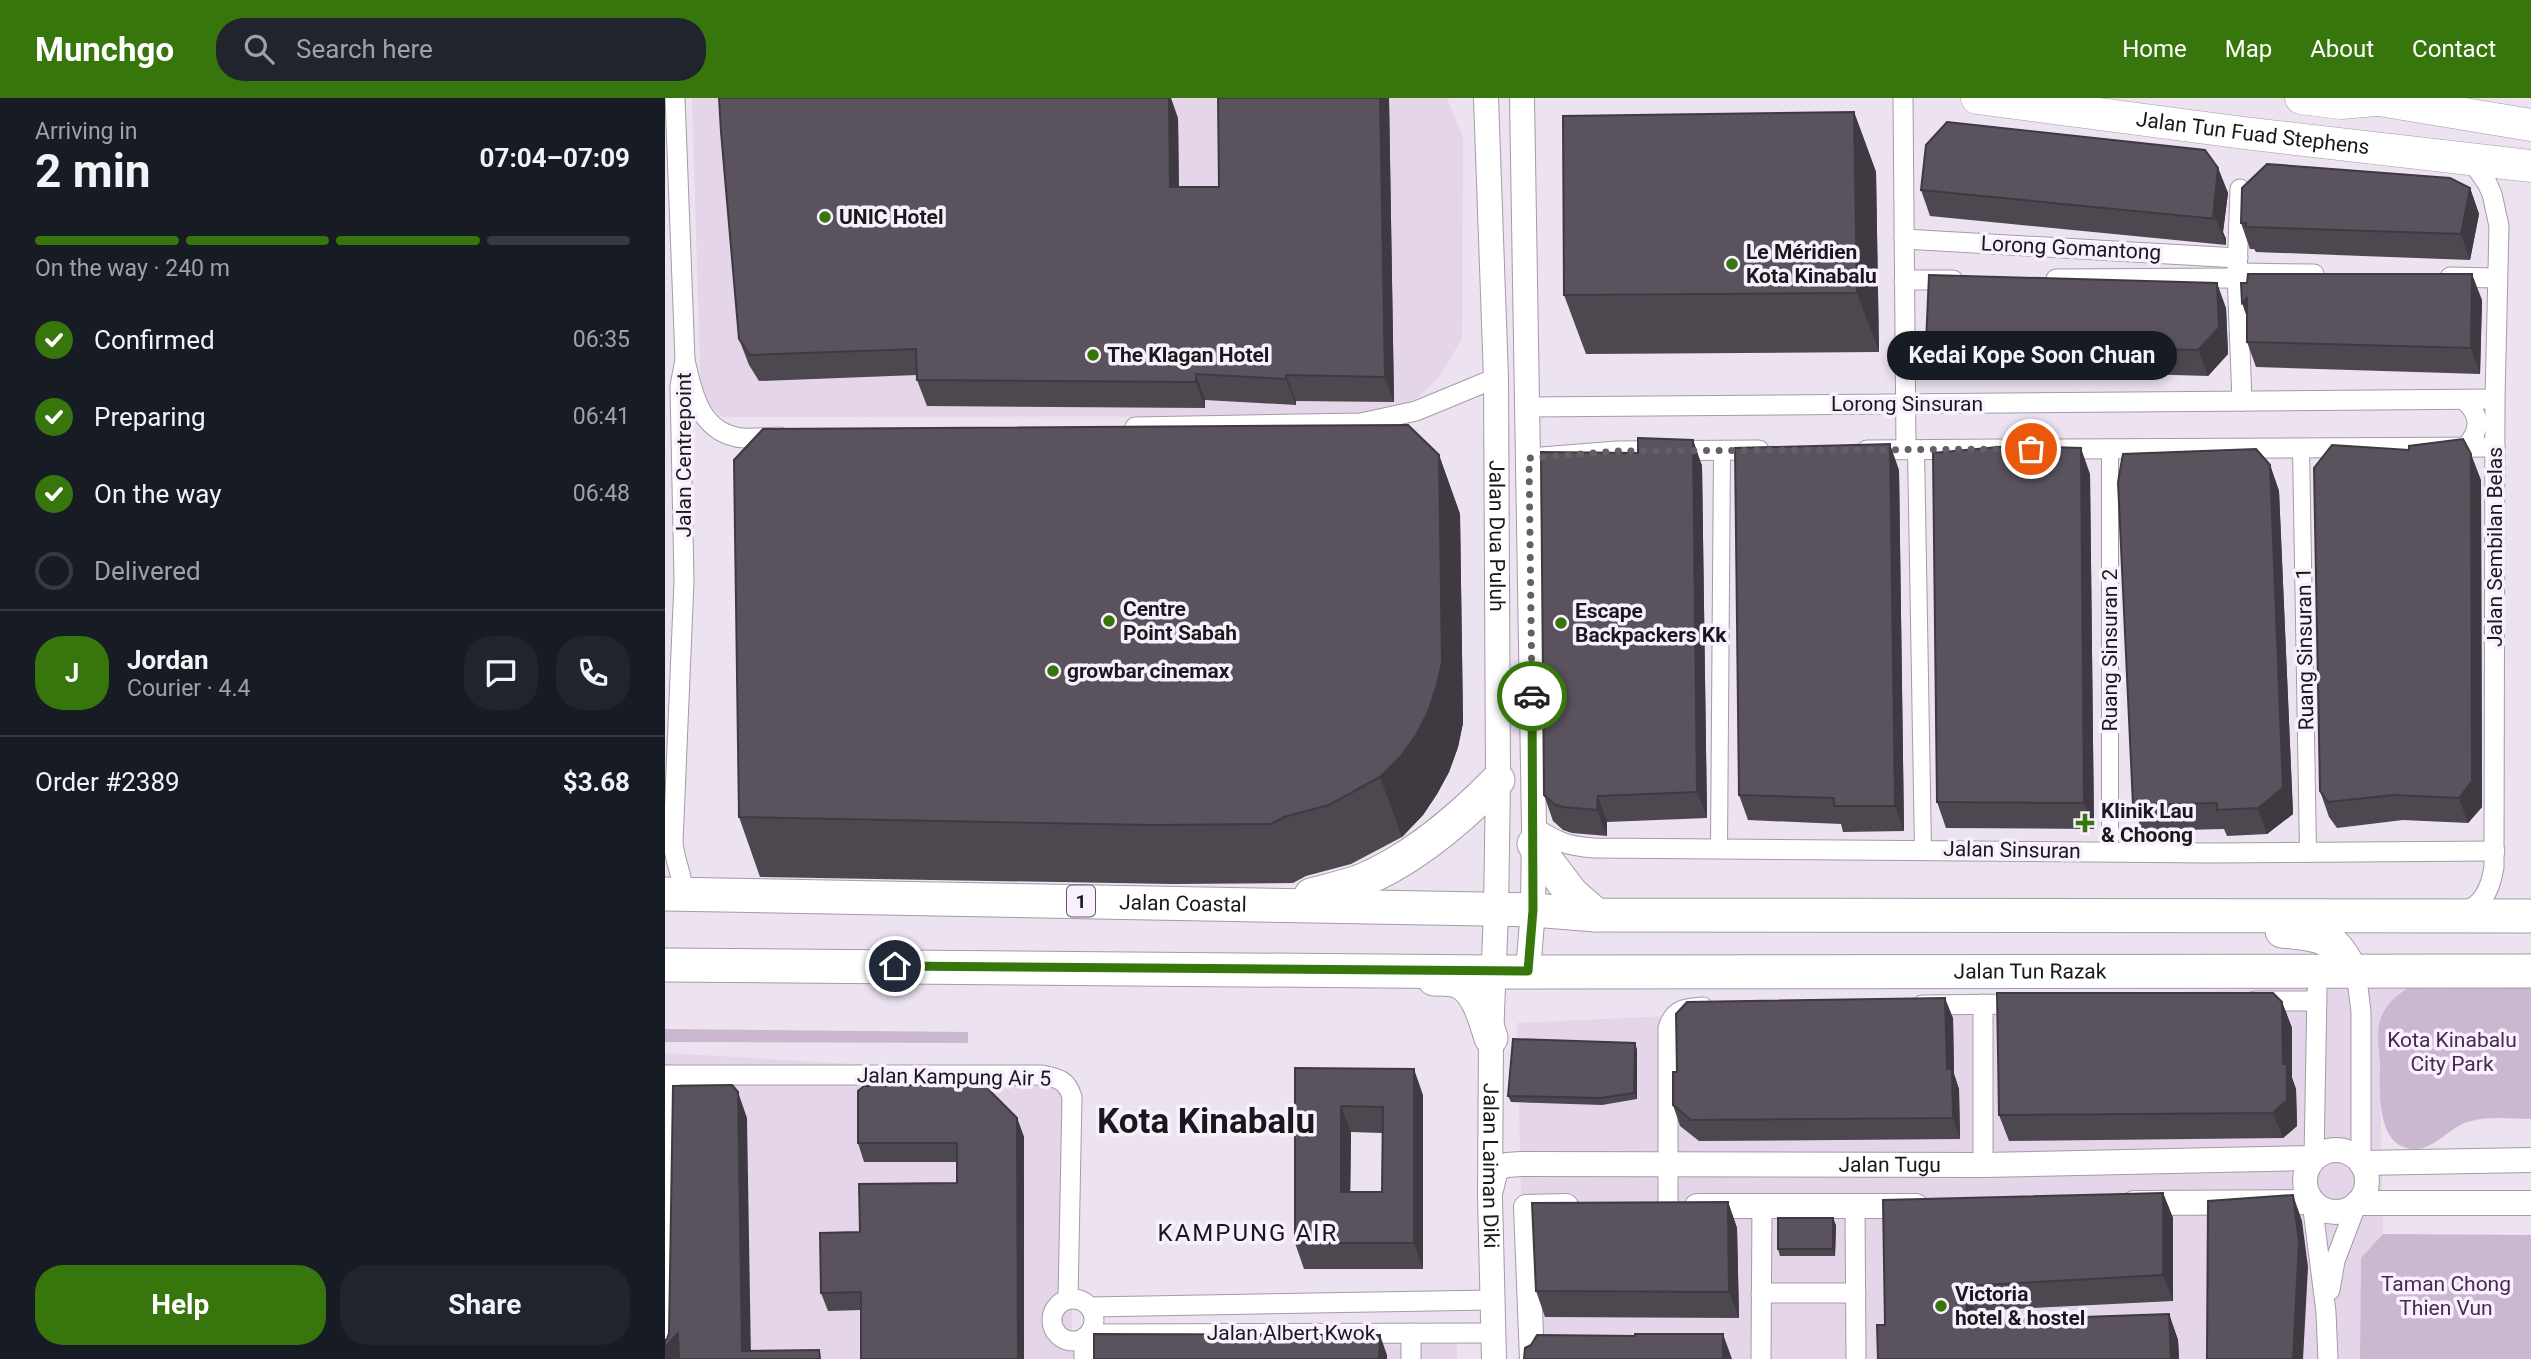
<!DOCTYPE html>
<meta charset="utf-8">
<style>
:root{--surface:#171b24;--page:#20242c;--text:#f1f3f6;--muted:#9ea1a6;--line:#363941;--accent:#37750d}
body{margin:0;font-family:Roboto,sans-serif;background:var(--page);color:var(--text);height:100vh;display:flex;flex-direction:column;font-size:26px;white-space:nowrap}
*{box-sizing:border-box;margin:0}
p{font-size:23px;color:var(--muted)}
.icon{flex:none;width:38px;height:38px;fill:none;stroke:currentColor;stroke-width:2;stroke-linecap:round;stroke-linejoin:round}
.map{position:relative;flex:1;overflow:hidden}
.panel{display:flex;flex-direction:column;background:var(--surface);width:665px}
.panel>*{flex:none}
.pin{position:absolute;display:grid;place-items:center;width:60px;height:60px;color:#fff;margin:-30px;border:4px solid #fff;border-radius:50%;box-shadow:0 2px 7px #0007}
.courier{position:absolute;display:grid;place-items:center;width:70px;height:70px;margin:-35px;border:5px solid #37750d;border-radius:50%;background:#fff;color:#222;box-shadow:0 2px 9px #0007}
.bubble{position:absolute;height:49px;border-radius:24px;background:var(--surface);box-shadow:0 4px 10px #0003;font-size:23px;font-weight:700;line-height:49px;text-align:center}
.head em{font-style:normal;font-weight:700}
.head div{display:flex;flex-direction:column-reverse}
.head{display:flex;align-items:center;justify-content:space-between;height:119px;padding:0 35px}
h1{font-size:46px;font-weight:700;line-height:52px}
.bar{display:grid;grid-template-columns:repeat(4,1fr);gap:10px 7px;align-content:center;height:84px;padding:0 35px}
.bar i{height:9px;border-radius:5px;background:var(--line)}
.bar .selected{background:var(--accent)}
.bar p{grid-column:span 4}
.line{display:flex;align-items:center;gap:18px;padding:0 35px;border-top:2px solid var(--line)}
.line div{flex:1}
.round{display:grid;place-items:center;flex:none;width:74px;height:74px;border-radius:28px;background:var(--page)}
ol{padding:0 35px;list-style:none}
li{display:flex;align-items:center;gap:21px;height:77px}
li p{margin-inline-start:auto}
li .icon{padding:7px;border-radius:50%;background:var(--accent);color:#fff;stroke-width:4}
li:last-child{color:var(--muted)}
li i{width:38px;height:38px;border:4px solid var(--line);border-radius:50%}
.primary-button{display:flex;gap:14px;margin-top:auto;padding:14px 35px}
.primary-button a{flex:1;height:80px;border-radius:28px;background:var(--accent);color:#fff;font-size:28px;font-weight:700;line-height:80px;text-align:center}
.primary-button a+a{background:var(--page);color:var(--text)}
header{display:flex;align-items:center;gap:42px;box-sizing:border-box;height:98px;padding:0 35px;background:var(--accent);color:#fff}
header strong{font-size:33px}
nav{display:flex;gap:38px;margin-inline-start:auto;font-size:24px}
.search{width:490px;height:63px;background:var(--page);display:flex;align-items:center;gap:18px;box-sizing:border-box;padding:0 24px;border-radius:28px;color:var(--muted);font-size:26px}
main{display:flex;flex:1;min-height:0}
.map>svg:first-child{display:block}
</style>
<header>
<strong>Munchgo</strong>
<div class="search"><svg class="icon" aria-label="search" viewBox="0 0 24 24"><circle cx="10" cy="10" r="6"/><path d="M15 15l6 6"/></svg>Search here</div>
<nav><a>Home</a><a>Map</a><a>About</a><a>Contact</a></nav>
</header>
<main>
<section class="panel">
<div class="head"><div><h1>2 min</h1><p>Arriving in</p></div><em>07:04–07:09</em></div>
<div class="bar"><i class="selected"></i><i class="selected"></i><i class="selected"></i><i></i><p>On the way · 240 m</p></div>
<ol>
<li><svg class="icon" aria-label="check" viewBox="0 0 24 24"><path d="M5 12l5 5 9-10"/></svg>Confirmed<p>06:35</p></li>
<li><svg class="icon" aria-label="check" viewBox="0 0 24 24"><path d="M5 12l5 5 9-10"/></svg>Preparing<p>06:41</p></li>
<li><svg class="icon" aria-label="check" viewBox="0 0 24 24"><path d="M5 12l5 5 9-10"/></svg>On the way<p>06:48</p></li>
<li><i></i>Delivered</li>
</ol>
<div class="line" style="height:126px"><b class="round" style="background:var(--accent);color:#fff">J</b><div><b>Jordan</b><p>Courier · 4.4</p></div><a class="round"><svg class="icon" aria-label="chat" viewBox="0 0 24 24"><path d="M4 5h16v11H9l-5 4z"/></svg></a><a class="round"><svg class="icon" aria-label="phone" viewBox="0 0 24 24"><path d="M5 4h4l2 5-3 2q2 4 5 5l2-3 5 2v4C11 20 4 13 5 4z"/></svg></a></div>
<div class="line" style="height:91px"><div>Order #2389</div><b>$3.68</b></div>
<div class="primary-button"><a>Help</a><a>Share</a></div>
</section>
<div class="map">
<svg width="1866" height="1261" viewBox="0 0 1866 1261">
<rect width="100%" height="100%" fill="#ece2f0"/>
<!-- built -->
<g fill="#e4d5e9">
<polygon points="27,0 782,0 798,40 797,241 772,282 746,305 703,318 57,319 36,298"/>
<polygon points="1752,883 1714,927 1718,1136 1696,1161 1695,1261 860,1261 852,925"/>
<polygon points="0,955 377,977 407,999 407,1249 792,1246 792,1261 0,1261"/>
</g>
<!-- green -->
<g fill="#c9b8d0">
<path d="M1866 883V1021C1847 1021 1825 1018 1806 1023 1786 1027 1770 1052 1749 1051 1710 1050 1715 991 1715 965 1714 953 1712 939 1714 927 1717 909 1732 895 1748 888Z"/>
<polygon points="0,931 303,934 303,945 0,944"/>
<polygon points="1718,1136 1866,1137 1866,1261 1695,1261 1696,1160"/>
</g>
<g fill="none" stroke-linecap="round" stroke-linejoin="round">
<defs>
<g id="pedestrian">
<polyline points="1636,349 1643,753"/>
<polyline points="1445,350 1445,753"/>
<polyline points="1251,351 1258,751"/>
<polyline points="1054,750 1057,352"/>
<polyline points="3,1261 7,977"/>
</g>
<g id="minor">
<path d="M10 0 20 262 15 288 19 483 8 745C10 764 18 779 19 797"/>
<polyline points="1238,0 1241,351"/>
<polyline points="1575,91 1572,175 1577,303"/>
<polyline points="1239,141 1573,160"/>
<polyline points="1572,175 1649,176"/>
<polyline points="1785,179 1832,180"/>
<polyline points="1391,181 1572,180"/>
<polyline points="1239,182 1288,182"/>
<path d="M20 262C27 293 34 331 71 339 84 342 101 339 115 339"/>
<path d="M1799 302C1816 317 1816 332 1801 349"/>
<polyline points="863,309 1830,301"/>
<polyline points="470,329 696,325 751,313 831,280"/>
<polyline points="1391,351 1830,349"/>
<polyline points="1202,352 1336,351"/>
<polyline points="864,360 952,353 1094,352"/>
<path d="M869 729C892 744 902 748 929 750L1544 755 1830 753"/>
<path d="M1798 813C1819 809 1826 788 1829 769L1830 301 1834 128 1827 96 1822 85 1811 69 1799 61"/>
<polyline points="1686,873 1693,889 1696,914 1696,1065"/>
<polyline points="1590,903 1652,903"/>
<polyline points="1257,907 1357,906"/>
<path d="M0 977H377C393 980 402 982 407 999L403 1201"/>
<polyline points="1649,1060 1652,893"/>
<polyline points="1318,1067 1318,906"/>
<polyline points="1647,1104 1661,1214 1663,1261"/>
<path d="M1003 1108V930C1009 911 1020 910 1038 909"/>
<polyline points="1190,1108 1191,1261"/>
<polyline points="1665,1192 1670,1163 1692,1105"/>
<polyline points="1096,1195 1191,1195"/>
<circle cx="408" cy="1222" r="21"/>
<polyline points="425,1209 826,1202"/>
<polyline points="746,1235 746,1261"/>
<polyline points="424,1236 828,1235"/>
<polyline points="419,1261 419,1240"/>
<polyline points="1096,1261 1097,1108"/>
</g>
<g id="tertiary">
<path id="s1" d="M821 0 831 280 833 682 831 813 826 940 825 1099 829 1261"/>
<polyline points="857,0 869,729 868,812 863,873"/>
<circle cx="1671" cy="1083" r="31"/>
<polyline points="1696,1065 1866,1062"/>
<path id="s2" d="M826 1092 831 1071 842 1067 856 1066 1318 1067 1649 1060"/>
<polyline points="1469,1105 1647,1104"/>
<polyline points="1692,1105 1866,1105"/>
<polyline points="1032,1108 1251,1108"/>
<polyline points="867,1261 861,1109 901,1108"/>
</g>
<g id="primary">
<path id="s3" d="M1312 0 1579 35 1866 68"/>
<polyline points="1636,0 1676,5 1711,2"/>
<polyline points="1702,0 1866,27"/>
</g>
<g id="trunk">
<polyline points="869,746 907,796 931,817"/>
<path id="s4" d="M0 796 868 812 931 817 1866 818"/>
<path d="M646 797C661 793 678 789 693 784 744 764 795 721 833 682"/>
<path d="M1617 833C1657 837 1667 836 1686 873"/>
<path id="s5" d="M0 867 827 874 1866 873"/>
<path d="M769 881C776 881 785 881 792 883 813 890 820 922 826 940"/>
</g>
</defs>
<!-- pedestrian casing -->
<use href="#pedestrian" stroke="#a49ba7" stroke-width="18"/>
<!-- minor casing -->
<use href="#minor" stroke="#a49ba7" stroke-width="21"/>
<!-- tertiary casing -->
<use href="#tertiary" stroke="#a49ba7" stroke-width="26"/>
<!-- primary casing -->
<use href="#primary" stroke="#a49ba7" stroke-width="33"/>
<!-- trunk casing -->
<use href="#trunk" stroke="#a49ba7" stroke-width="35"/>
<!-- pedestrian -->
<use href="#pedestrian" stroke="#fff" stroke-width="16"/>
<!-- minor -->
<use href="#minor" stroke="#fff" stroke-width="19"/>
<!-- tertiary -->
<use href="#tertiary" stroke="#fff" stroke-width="24"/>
<!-- primary -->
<use href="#primary" stroke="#fff" stroke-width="32"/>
<!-- trunk -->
<use href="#trunk" stroke="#fff" stroke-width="33"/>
</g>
<!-- wall -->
<g fill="#4d4750" fill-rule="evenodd">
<polygon points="553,0 724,0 729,304 631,303 631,307 540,302 540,310 262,308 252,282 252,277 94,283 84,267 74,241 513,20 514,89 554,89"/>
<polygon points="1189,14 1211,74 1214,254 921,256 899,197"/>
<polygon points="1553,70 1563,95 1558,134 1561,141 1561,147 1265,118 1256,92"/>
<polygon points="1805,90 1814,116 1805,162 1591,154 1589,151 1585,151 1576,125"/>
<polygon points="1817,202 1815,276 1591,269 1582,244"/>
<polygon points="1561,210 1563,256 1543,278 1270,270 1261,245"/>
<polygon points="1028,342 1037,368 1042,720 942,724 942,738 907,735 898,732 888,723 879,697 973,355"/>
<polygon points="774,357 795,416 798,625 793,649 784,674 772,696 758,717 737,739 686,766 641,778 628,785 507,786 95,779 74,719"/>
<polygon points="1605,367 1614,393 1628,716 1602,736 1562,738 1559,731 1477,733 1468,707"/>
<polygon points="1234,372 1239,733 1178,734 1176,726 1083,722 1074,697"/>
<polygon points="1425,376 1429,731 1281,730 1272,704"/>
<polygon points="1816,382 1817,709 1803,725 1738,722 1672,730 1664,719 1655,693"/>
<polygon points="1617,904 1627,930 1627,980 1631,991 1632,1028 1618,1040 1344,1043 1334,1017"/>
<polygon points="1288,920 1289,976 1294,991 1295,1041 1034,1043 1015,1028 1008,1007 1012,974"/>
<polygon points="970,945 972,952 972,1001 937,1007 846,1004 843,998"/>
<path d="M630 970 758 997V1171H639L630 1145ZM686 1034 717 1035V1094H685Z"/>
<polygon points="352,1020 359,1039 359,1261 196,1261 196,1212 163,1213 156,1195 195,1134 292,1085 292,1064 199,1064 193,1045"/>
<polygon points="1498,1095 1508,1120 1508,1203 1310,1213 1310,1223 1504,1216 1513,1242 1514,1261 1213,1261 1220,1227"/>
<polygon points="1063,1104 1072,1130 1074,1220 880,1219 871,1193"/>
<polygon points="1171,1127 1170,1158 1115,1158 1113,1151"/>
</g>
<!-- shaded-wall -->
<g fill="#3f3941">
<polygon points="504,0 506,0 513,20 514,115 505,89"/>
<polygon points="715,0 724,0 729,304 720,279"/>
<polygon points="1189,14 1211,74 1214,254 1192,195"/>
<polygon points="1553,70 1563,95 1558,134 1561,141 1561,147 1551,121 1548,119"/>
<polygon points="1805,90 1814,116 1805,162 1796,136"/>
<polygon points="1807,176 1817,202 1815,276 1806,250"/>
<polygon points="1552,185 1561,210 1563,256 1543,278 1533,252"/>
<polygon points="1582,200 1586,231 1577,205"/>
<polygon points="531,276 540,302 540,310 531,284"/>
<polygon points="621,277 631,303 631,307 621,281"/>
<polygon points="1028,342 1037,368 1042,720 1032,694"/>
<polygon points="1225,346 1234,372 1239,733 1230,708"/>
<polygon points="1416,350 1425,376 1429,731 1419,705"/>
<polygon points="1806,356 1816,382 1817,709 1803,725 1794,700"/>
<polygon points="774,357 795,416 798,625 793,649 784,674 772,696 758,717 737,739 715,679"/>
<polygon points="1605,367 1614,393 1628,716 1602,736 1593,710"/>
<polygon points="933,698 942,724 942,738 932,712"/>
<polygon points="1280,900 1288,920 1289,976 1294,991 1295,1041 1288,1020 1282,971"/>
<polygon points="1617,904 1627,930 1627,980 1631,991 1632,1028 1618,1040 1608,1015 1618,966"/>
<polygon points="970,945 972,952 972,1001 969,995"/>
<polygon points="749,971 758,997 758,1171 749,1145"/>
<polygon points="73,994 82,1020 86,1261 77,1253"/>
<polygon points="676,1008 686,1034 685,1120 676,1094"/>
<polygon points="352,1020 359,1039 359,1261 353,1261"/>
<polygon points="1498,1095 1508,1120 1508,1203 1498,1177"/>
<polygon points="1628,1097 1637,1123 1643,1169 1638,1261 1628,1261"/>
<polygon points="1063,1104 1072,1130 1074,1220 1064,1194"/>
<polygon points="1168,1120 1171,1127 1170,1158 1168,1151"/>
<polygon points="1301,1188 1310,1213 1312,1249 1302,1223"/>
<polygon points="1504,1216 1513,1242 1514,1261 1506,1261"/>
<polygon points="13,1235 23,1261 0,1261 0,1249"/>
<polygon points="1058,1236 1067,1261 1058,1261"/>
<polygon points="715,1237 722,1257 722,1261 714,1261"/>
</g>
<!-- building -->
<g fill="#5a525d" stroke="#3f3941" stroke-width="2" fill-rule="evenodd">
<polygon points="54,0 504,0 505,89 554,89 553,0 715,0 720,279 621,277 621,281 531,276 531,284 252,282 251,251 85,257 74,241 56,34"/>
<polygon points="1189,14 1192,195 899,197 898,18"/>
<polygon points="1282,24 1540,52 1553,70 1548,119 1552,115 1551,121 1256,92 1261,47"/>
<polygon points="1602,66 1785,80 1805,90 1796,136 1581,129 1581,125 1576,125 1577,90"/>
<polygon points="1583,176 1807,176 1806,250 1582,244 1582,200 1577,205 1576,185 1582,185"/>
<polygon points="1264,177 1552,185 1554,230 1533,252 1261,245"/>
<polygon points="743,327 774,357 777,565 771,590 763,614 751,637 736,658 715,679 664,707 619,719 606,726 486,727 74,719 69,362 98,331"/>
<polygon points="973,340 1028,342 1032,694 933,698 932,712 898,709 889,706 879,697 876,354 973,355"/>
<polygon points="1798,341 1806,356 1807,683 1794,700 1729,697 1663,704 1655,693 1649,370 1667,347 1744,352 1744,348"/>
<polygon points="1225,346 1230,708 1169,708 1169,700 1074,697 1070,350"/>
<polygon points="1345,348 1416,350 1419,705 1272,704 1268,355"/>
<polygon points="1591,351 1605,367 1618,690 1593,710 1552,712 1552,705 1468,707 1453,384 1458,356"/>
<polygon points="1332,895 1608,895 1617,904 1618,966 1622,966 1622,1002 1608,1015 1334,1017"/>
<polygon points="1280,900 1282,971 1287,971 1288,1020 1026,1022 1008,1007 1008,974 1012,974 1011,916 1022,904"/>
<polygon points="848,941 970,945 969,995 935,1000 843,998"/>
<path d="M630 970 749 971V1145H630ZM676 1008 718 1009 717 1094H676Z"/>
<polygon points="318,986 352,1020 353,1261 196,1261 196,1194 156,1195 155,1135 195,1134 194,1086 292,1085 292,1045 193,1045 193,993 199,988"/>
<polygon points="67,987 73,994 77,1253 154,1252 155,1261 14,1261 13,1235 0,1249 0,1242 2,1241 4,1235 8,988"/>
<polygon points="1498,1095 1498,1177 1301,1188 1302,1223 1504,1216 1506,1261 1213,1261 1212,1227 1220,1227 1218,1102"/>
<polygon points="1628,1097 1634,1144 1628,1261 1542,1261 1543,1103"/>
<polygon points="1063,1104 1064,1194 871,1193 867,1105"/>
<rect x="1113" y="1120" width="55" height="31"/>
<polygon points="429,1236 715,1237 714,1261 429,1261"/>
<polygon points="970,1236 1058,1236 1058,1261 859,1261 860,1250 866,1247 872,1237 970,1238"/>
</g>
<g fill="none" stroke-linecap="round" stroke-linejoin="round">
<!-- done -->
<polyline stroke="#645f66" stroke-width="7" stroke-dasharray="0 12.6" points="867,598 864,360 952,353 1366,351"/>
<!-- route -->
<polyline stroke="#37750d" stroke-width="9" points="230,868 863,873 868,812 867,598"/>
</g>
<!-- markers -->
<g fill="#37750d" stroke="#f9f0fd" stroke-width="2.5">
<circle cx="160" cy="119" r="7"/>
<circle cx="1067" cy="166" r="7"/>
<circle cx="428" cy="257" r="7"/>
<circle cx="444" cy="523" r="7"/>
<circle cx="896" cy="525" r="7"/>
<circle cx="388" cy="573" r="7"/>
<path d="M1416.5 714.5h7v7h7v7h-7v7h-7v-7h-7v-7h7z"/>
<circle cx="1276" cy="1208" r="7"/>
</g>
<g text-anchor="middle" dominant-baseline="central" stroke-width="7" stroke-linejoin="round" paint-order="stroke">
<!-- shield labels -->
<rect fill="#f9f0fd" stroke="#5e5960" stroke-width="2" x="402" y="787.5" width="28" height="31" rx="5"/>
<g font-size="19" font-weight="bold" fill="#1b181c">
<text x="416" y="803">1</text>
</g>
<!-- street labels -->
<g font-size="21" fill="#1b181c" stroke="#f9f0fd">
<text stroke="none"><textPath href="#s3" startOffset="278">Jalan Tun Fuad Stephens</textPath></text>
<text transform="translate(1406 150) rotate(3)">Lorong Gomantong</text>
<text x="1242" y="306">Lorong Sinsuran</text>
<text transform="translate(19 357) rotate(-90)">Jalan Centrepoint</text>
<text stroke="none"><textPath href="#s1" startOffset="438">Jalan Dua Puluh</textPath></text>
<text transform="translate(1830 449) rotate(-90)">Jalan Sembilan Belas</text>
<text transform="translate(1640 551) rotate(-91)">Ruang Sinsuran 1</text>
<text transform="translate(1445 552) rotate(-90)">Ruang Sinsuran 2</text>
<text transform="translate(1347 752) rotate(1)">Jalan Sinsuran</text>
<text stroke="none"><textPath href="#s4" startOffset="518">Jalan Coastal</textPath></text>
<text stroke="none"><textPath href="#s5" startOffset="1365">Jalan Tun Razak</textPath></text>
<text transform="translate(289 979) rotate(1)">Jalan Kampung Air 5</text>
<text stroke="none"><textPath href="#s1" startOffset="1068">Jalan Laiman Diki</textPath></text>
<text stroke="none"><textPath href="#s2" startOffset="416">Jalan Tugu</textPath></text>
<text x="626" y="1235">Jalan Albert Kwok</text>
</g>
<!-- poi labels -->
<g font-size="21" font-weight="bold" fill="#1b181c" stroke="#f9f0fd" text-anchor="start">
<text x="174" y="119">UNIC Hotel</text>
<text x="1081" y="154">Le Méridien<tspan x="1081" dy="24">Kota Kinabalu</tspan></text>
<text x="442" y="257">The Klagan Hotel</text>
<text x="458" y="511">Centre<tspan x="458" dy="24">Point Sabah</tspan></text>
<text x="910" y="513">Escape<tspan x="910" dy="24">Backpackers Kk</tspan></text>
<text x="402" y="573">growbar cinemax</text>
<text x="1436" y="713">Klinik Lau<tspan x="1436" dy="24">&amp; Choong</tspan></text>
<text x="1290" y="1196">Victoria<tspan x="1290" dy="24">hotel &amp; hostel</tspan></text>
</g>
<!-- park labels -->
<g font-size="21" fill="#472952" stroke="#f9f0fd">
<text x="1787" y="942">Kota Kinabalu<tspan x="1787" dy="24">City Park</tspan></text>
<text x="1781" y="1186">Taman Chong<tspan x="1781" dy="24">Thien Vun</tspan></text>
</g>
<!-- quarter labels -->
<g font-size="24" letter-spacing="2" fill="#1b181c" stroke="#f9f0fd">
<text x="583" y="1135">KAMPUNG AIR</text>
</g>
<!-- town labels -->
<g font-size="35" font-weight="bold" fill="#1b181c" stroke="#f9f0fd">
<text x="541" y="1023">Kota Kinabalu</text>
</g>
</g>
</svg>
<div class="pin" style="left:1366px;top:351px;background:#ea580c"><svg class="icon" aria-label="bag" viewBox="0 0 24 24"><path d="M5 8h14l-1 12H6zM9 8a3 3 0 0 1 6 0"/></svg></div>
<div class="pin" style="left:230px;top:868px;background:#1f2937"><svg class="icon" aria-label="home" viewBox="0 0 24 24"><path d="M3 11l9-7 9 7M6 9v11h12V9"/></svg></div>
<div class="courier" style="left:867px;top:598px"><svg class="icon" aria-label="car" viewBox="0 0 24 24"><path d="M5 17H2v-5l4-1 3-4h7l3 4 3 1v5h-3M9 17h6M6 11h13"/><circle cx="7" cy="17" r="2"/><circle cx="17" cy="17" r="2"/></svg></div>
<div class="bubble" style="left:1222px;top:233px;width:290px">Kedai Kope Soon Chuan</div>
</div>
</main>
